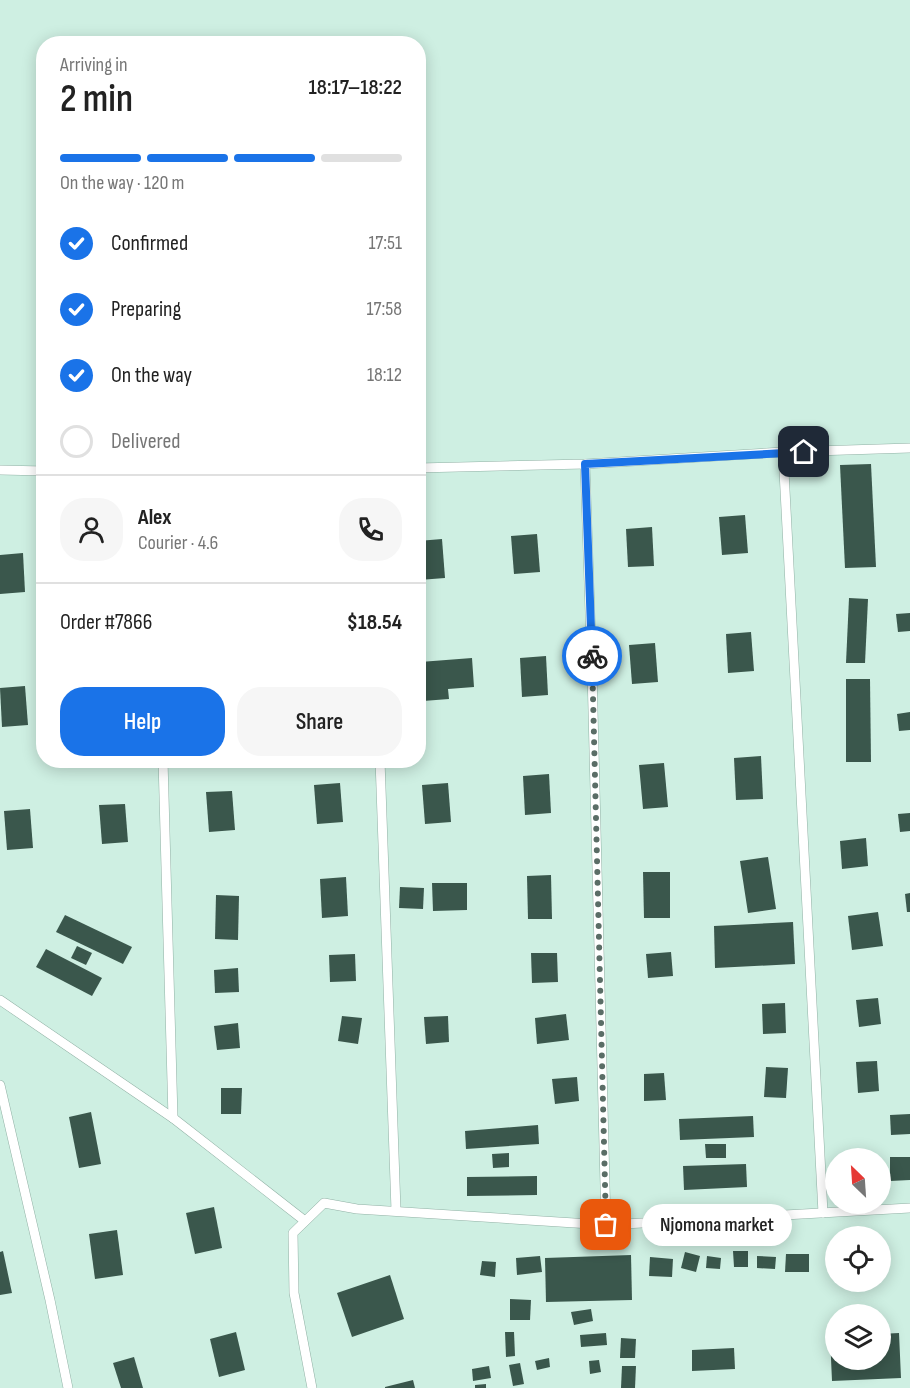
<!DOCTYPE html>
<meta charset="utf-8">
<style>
:root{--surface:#fff;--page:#f6f6f6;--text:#222;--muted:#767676;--line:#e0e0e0;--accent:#1a73e8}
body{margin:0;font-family:"Sofia Sans Condensed",sans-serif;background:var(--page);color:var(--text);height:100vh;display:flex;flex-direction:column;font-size:22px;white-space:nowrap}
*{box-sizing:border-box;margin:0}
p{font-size:20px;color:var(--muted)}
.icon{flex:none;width:33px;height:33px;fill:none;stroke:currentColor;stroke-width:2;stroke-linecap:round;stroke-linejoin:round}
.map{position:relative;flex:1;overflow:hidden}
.side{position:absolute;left:36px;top:36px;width:390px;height:732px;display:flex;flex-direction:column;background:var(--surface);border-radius:24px;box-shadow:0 3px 15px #0003}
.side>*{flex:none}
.needle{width:39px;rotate:335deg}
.buttons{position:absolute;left:825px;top:1148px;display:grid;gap:12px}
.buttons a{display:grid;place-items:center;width:66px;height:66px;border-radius:50%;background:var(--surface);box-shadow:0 3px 15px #0003;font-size:30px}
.pin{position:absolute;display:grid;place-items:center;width:51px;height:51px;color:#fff;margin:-26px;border-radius:12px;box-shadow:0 3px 9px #0006}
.courier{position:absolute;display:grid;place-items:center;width:60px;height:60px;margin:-30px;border:4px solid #1a73e8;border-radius:50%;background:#fff;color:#222;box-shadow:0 2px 8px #0007}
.bubble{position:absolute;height:42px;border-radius:21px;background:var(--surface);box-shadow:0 3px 15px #0003;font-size:20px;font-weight:600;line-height:42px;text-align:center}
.overview em{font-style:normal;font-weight:600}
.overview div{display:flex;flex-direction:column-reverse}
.overview{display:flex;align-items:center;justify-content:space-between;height:102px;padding:0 24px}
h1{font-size:39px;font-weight:600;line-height:45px}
.bar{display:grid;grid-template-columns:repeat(4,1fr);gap:9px 6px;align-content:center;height:72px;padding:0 24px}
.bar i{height:8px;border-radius:4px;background:var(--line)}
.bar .selected{background:var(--accent)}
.bar p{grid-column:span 4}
.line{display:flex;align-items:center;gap:15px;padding:0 24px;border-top:2px solid var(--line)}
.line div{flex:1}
.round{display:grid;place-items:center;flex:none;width:63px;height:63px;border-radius:24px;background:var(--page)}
ol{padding:0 24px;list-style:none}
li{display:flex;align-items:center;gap:18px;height:66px}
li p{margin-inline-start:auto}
li .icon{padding:6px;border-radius:50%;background:var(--accent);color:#fff;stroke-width:4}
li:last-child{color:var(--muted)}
li i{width:33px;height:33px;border:3px solid var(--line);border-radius:50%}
.cta{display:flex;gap:12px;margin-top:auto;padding:12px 24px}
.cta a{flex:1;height:69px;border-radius:24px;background:var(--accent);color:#fff;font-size:24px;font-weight:600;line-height:69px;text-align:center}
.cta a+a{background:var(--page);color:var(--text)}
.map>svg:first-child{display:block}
</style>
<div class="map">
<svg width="910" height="1388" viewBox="0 0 910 1388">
<rect width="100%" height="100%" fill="#ceefe2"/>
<!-- building -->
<g fill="#3a574c">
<polygon points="871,464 876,567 845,568 840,465"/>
<polygon points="745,515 748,553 722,555 719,517"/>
<polygon points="652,527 654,566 628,567 626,529"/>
<polygon points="537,534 540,572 514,574 511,536"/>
<polygon points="442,539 445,578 419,580 418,541"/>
<polygon points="23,553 25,592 0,594 0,555"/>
<polygon points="849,598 868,599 865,663 846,663"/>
<polygon points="910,613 910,631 898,632 896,614"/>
<polygon points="751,632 754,671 728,673 726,634"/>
<polygon points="655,643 658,682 632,684 629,645"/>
<polygon points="546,656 548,695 522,697 520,658"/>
<polygon points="472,658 474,687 448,689 449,699 423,701 420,662"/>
<polygon points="846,679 870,679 871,762 846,762"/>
<polygon points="25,686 28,725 2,727 0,688"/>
<polygon points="910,712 910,730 899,731 897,714"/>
<polygon points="761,756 763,799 736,800 734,758"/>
<polygon points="664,763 668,807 643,809 639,765"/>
<polygon points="549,774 551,813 525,815 523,776"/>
<polygon points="340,783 343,822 317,824 314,785"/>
<polygon points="448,783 451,822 425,824 422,785"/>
<polygon points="232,791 235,830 209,832 206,792"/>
<polygon points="125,804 128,842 102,844 99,805"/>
<polygon points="30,809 33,848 7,850 4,811"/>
<polygon points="910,813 910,831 900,832 898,814"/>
<polygon points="866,838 868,866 842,869 840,841"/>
<polygon points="768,857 776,909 748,913 740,861"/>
<polygon points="643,872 670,872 670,918 644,918"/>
<polygon points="551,875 552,919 528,919 527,876"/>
<polygon points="346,877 348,916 322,918 320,879"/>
<polygon points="432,883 467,883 467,910 433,911"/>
<polygon points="400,887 424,888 423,909 399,908"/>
<polygon points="910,893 910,912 907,912 905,894"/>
<polygon points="216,895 239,896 238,940 215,939"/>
<polygon points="878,912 883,946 852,950 848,916"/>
<polygon points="65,915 132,947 123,964 56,932"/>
<polygon points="793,922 795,964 715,968 714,926"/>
<polygon points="77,946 92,953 86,965 71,958"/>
<polygon points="46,949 102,978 92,996 36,967"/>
<polygon points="671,952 673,976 648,978 646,954"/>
<polygon points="531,953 557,953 558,982 532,983"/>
<polygon points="355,954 356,981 330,982 329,955"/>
<polygon points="238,968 239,992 215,993 214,970"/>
<polygon points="878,998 881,1024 859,1027 856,1000"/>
<polygon points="785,1003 786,1033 763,1034 762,1004"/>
<polygon points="566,1014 569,1040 537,1044 535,1018"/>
<polygon points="342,1016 362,1018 358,1044 338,1041"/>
<polygon points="448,1016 449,1042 426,1044 424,1017"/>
<polygon points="238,1023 240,1048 217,1050 214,1026"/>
<polygon points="877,1061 879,1091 858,1093 856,1062"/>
<polygon points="766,1067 788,1068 786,1098 764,1097"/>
<polygon points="664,1073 666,1100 644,1101 644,1074"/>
<polygon points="577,1077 579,1101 555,1104 552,1079"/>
<polygon points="221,1088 242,1088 241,1114 221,1114"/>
<polygon points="91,1112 101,1164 79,1168 69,1117"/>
<polygon points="910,1114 910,1134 891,1135 890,1115"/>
<polygon points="753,1116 754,1137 680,1140 679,1119"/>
<polygon points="538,1125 539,1144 466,1149 465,1131"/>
<polygon points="705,1144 726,1144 726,1158 706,1158"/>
<polygon points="509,1153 509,1167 493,1168 492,1154"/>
<polygon points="890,1157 910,1157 910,1180 890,1181"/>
<polygon points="746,1164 747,1187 684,1190 683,1166"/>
<polygon points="537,1176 537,1195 467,1196 467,1177"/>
<polygon points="214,1207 222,1248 195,1254 186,1213"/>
<polygon points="117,1230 123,1275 95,1279 89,1234"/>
<polygon points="3,1251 12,1293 0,1295 0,1252"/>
<polygon points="733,1251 748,1251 748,1267 734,1267"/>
<polygon points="685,1252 700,1256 696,1272 681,1268"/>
<polygon points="786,1254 809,1254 809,1272 785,1272"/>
<polygon points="631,1255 632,1300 546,1302 545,1258"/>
<polygon points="540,1256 542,1272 517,1275 516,1258"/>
<polygon points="707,1256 721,1258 720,1269 706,1268"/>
<polygon points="757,1256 776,1257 775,1269 757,1268"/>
<polygon points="650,1257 673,1259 672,1277 649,1276"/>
<polygon points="482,1261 496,1262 495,1277 480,1275"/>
<polygon points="390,1275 404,1319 352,1337 337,1293"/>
<polygon points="510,1299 531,1300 530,1320 510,1320"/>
<polygon points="591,1309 593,1321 574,1325 571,1312"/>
<polygon points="236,1332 245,1370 219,1377 210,1339"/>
<polygon points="505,1332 514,1332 515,1356 506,1357"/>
<polygon points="606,1333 607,1345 581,1347 580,1335"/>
<polygon points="899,1333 901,1378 832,1381 830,1336 836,1336 836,1359 880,1359 880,1334"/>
<polygon points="621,1338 636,1339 635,1358 620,1358"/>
<polygon points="734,1348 735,1369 692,1371 692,1350"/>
<polygon points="134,1357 143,1388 121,1388 113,1363"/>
<polygon points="549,1358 550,1367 537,1370 535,1361"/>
<polygon points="599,1360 601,1372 590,1374 589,1361"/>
<polygon points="520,1363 524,1384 513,1386 509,1365"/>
<polygon points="489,1366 491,1378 473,1381 472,1369"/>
<polygon points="622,1366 636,1366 635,1388 621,1388"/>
<polygon points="413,1380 415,1388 385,1388 385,1387"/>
<polygon points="486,1384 486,1388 475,1388 475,1385"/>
</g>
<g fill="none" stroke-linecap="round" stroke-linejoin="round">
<defs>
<g id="lane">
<polyline points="783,452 823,1213"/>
<polyline points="585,464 592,671 606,1225"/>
<polyline points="418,468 585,464 783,452 910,448"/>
<polyline points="0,470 44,471"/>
<polyline points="163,760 173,1118"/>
<polyline points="380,760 396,1210"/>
<polyline points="0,1000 173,1118 305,1221"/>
<polyline points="0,1085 50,1300 68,1388"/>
<polyline points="312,1388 294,1293 293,1233 324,1203 357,1209 606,1225 910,1208"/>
</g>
</defs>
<!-- lane casing -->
<use href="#lane" stroke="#91b1a5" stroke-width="10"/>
<!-- lane -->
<use href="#lane" stroke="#fff" stroke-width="9"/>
</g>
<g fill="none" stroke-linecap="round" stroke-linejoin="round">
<!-- done -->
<polyline stroke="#5a6d66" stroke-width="6" stroke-dasharray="0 10.8" points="592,656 606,1225"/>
<!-- route -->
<polyline stroke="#1a73e8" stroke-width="8" points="592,656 585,464 804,452"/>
</g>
</svg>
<div class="buttons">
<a><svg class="needle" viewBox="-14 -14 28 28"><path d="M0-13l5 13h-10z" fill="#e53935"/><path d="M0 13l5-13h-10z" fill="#767676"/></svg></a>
<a><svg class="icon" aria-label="locate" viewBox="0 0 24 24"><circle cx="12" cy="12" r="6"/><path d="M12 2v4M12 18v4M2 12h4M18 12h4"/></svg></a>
<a><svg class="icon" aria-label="layers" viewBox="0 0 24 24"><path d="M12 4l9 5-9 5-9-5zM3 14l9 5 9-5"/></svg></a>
</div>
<div class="pin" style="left:606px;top:1225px;background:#ea580c"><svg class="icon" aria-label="bag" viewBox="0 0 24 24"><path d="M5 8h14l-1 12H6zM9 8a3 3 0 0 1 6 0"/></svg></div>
<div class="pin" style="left:804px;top:452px;background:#1f2937"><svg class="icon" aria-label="home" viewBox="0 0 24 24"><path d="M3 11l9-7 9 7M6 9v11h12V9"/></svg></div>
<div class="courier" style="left:592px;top:656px"><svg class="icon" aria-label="bike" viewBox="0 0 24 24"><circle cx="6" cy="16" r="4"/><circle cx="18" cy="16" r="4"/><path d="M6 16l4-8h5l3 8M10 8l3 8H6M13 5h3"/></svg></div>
<div class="bubble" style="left:642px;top:1204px;width:150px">Njomona market</div>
<section class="side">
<div class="overview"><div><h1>2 min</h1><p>Arriving in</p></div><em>18:17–18:22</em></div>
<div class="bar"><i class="selected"></i><i class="selected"></i><i class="selected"></i><i></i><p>On the way · 120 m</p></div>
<ol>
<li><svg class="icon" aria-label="check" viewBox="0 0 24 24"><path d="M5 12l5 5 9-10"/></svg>Confirmed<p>17:51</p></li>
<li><svg class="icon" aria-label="check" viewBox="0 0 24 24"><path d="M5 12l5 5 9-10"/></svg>Preparing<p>17:58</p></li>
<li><svg class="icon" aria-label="check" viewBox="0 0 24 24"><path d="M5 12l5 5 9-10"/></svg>On the way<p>18:12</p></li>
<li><i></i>Delivered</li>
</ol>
<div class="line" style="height:108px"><a class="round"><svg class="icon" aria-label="person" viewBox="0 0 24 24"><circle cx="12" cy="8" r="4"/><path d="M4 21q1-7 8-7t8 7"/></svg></a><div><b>Alex</b><p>Courier · 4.6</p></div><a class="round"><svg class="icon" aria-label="phone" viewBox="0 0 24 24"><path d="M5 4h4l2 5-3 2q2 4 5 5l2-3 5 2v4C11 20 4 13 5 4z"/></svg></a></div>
<div class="line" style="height:78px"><div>Order #7866</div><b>$18.54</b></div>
<div class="cta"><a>Help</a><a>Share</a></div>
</section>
</div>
